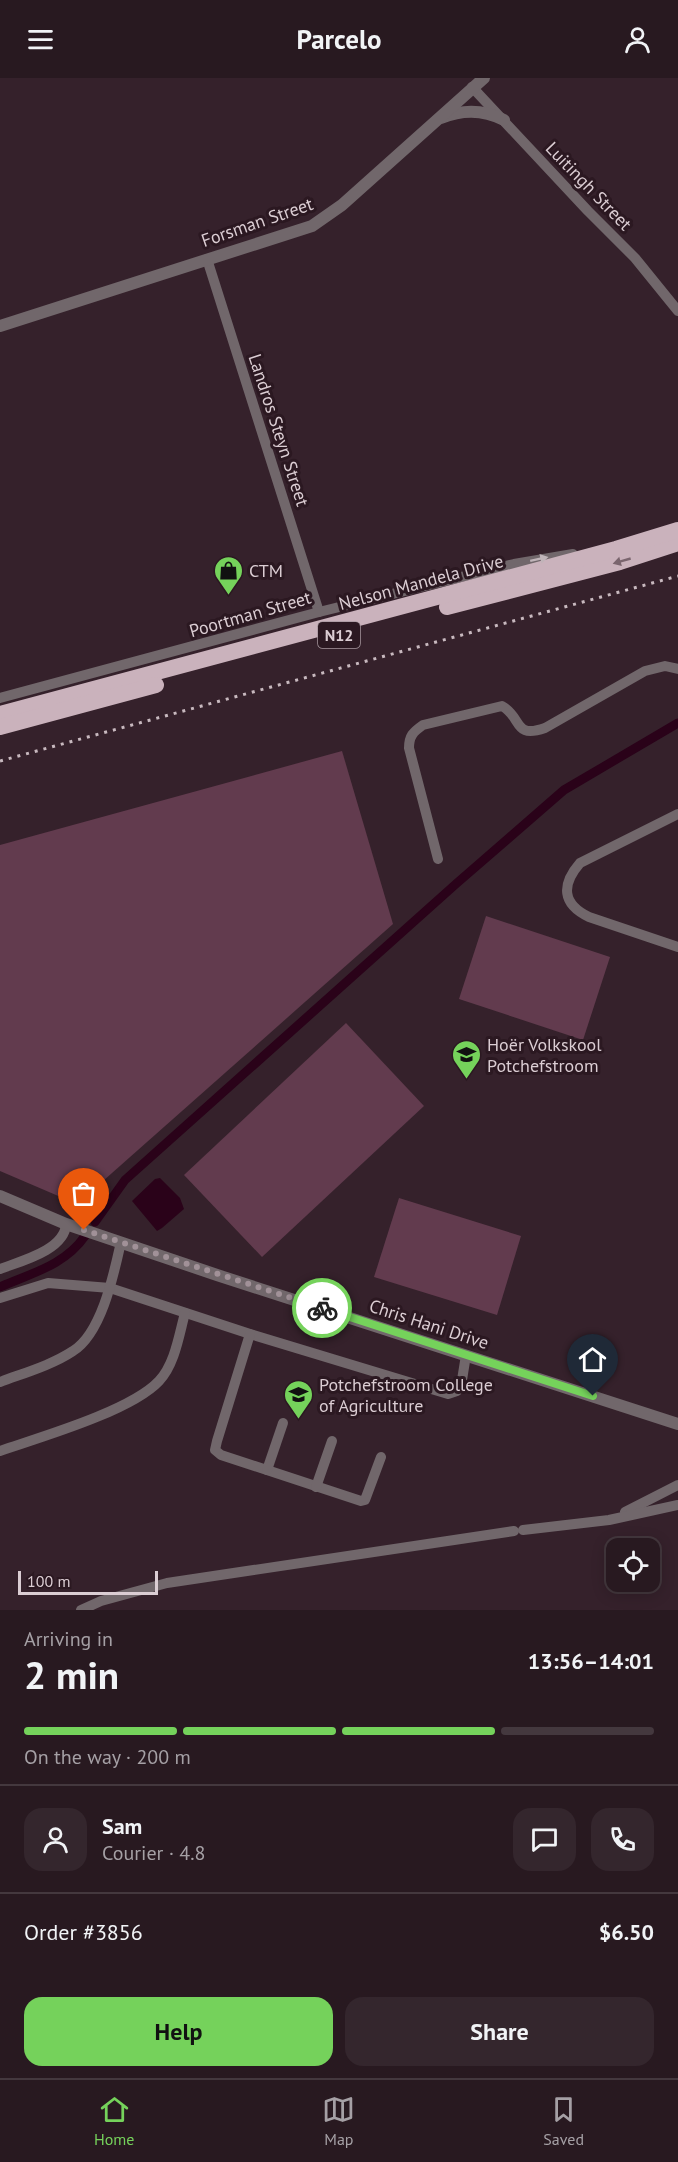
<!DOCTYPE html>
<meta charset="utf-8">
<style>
:root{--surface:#281920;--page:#34262d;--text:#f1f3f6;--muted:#a5a0a5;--line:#44383e;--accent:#75d25b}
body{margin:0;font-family:"PT Sans",sans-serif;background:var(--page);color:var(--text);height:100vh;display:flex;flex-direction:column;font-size:22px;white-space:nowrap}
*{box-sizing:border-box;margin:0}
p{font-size:20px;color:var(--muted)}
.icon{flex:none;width:33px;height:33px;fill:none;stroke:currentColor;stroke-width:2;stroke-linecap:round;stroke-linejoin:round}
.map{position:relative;height:1532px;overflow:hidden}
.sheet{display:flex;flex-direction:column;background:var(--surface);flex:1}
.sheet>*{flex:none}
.buttons{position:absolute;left:606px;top:1460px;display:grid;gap:12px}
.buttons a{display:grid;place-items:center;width:54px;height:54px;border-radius:12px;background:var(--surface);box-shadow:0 3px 15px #0003,0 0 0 2px var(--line);font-size:30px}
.scale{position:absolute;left:18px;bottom:15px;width:140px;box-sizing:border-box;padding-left:6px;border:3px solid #dbcdd3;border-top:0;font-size:16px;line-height:21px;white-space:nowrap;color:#dbcdd3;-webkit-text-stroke:4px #2b1821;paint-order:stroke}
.pin{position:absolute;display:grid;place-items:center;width:51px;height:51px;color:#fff;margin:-62px -26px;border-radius:50% 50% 50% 0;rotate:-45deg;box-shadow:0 0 6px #0007}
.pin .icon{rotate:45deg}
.courier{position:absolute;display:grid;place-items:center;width:60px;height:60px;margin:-30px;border:4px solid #75d25b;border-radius:50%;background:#fff;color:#222;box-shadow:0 2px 8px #0007}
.headline em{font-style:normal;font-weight:700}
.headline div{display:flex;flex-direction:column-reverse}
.headline{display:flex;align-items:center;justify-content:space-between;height:102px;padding:0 24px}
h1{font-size:39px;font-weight:700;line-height:45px}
.bar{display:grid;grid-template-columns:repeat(4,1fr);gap:9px 6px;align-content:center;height:72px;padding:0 24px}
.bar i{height:8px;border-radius:4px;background:var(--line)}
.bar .on{background:var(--accent)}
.bar p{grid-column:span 4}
.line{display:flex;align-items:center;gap:15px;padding:0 24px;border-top:2px solid var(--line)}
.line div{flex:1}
.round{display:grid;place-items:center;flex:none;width:63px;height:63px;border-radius:18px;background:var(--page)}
.cta{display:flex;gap:12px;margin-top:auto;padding:12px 24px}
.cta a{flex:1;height:69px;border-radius:18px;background:var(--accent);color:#111;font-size:24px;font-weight:700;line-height:69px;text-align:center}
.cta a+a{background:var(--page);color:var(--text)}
header{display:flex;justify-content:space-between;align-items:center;height:78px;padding:0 24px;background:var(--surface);font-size:27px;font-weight:700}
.dock{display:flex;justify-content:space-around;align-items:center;height:84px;border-top:2px solid var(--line);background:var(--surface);font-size:16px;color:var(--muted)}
.dock a{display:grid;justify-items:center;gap:3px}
.dock .on{color:var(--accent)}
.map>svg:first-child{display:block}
</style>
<header><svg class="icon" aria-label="menu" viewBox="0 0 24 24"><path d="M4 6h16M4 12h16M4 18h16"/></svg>Parcelo<svg class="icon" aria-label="person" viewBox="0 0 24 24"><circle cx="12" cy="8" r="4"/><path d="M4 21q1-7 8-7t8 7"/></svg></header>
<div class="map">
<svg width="678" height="1532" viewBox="0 0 678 1532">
<rect width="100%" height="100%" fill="#35212b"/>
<!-- green -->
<g fill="#623b4e">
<polygon points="342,673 393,846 77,1126 0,1093 0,767"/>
<polygon points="486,838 610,879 583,962 459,921"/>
<polygon points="346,945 424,1028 262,1179 184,1097"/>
<polygon points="399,1120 521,1158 497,1237 374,1199"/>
</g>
<!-- water -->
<polygon fill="#2a0219" points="160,1100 180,1120 184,1131 162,1150 157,1153 132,1123 155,1101"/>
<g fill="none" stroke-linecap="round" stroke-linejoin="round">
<!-- canal -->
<g stroke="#2a0219" stroke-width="9">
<polyline points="95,1144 125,1102 457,805 564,712 678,645"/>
<path d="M0 1209C32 1195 65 1187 85 1158"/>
</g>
<!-- minor -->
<g stroke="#71676b" stroke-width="10">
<polyline points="472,9 588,133 635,180 678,233"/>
<polyline points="207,181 319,534"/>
<polyline points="0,620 319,534 514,486 573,476"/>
<path d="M678 736 580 785C561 807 562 826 589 839L678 869"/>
<path d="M438 781 409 670C409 658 413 654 423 647L502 628C523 640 513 661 545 650L645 593 665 588 678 591"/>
<path d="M0 1191C21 1183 65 1172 66 1146"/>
<polyline points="0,1220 48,1205 110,1210 250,1256 448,1316 457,1313 462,1302 466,1277"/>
<polyline points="250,1256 217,1363 215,1372 221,1377 361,1423 365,1422 381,1379"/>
<path d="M0 1304C24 1295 52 1287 73 1273 102 1255 114 1195 121 1164"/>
<path d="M0 1373C41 1359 131 1333 159 1303 175 1286 179 1257 185 1235"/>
<polyline points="267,1392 283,1345"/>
<polyline points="316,1409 332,1363"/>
<polyline points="625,1434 678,1407"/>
<polyline points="523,1452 609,1442 678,1427"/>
<polyline points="81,1532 101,1523 167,1505 514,1453"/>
</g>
<!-- tertiary -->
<g stroke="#71676b" stroke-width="12">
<path d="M441 40C463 31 483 31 504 42"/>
<polyline points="0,248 312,148 342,127 484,0"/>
<polyline points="0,1118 66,1146 217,1197 678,1346"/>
</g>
<!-- trunk -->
<g stroke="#cab2bc" stroke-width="16">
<polyline points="447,529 620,484 678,465"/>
<polyline points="0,636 616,471 678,452"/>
<polyline points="0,649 156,607"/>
</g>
<!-- rail -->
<polyline stroke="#c8b9bf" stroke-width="3" stroke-dasharray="3 6" stroke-linecap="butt" points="0,683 678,498"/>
</g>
<!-- one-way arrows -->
<defs><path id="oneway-solid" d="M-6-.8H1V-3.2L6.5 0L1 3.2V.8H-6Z" transform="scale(1.5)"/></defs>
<use fill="#c0b4b9" href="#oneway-solid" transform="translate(539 481) rotate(-12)"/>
<use fill="#7a656e" href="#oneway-solid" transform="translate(622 483) rotate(164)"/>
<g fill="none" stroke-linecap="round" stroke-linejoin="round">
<!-- done -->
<polyline stroke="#a19198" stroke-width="6" stroke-dasharray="0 10.8" points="84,1152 322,1230"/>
<!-- route -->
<polyline stroke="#75d25b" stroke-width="8" points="322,1230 593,1318"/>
</g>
<!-- icons -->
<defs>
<symbol id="shop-pin" viewBox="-11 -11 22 30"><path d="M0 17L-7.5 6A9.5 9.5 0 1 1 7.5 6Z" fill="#75d25b" stroke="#2b1821"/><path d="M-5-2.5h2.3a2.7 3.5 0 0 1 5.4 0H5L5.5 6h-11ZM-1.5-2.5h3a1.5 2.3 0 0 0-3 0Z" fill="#111"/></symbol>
<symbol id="school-pin" viewBox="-11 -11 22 30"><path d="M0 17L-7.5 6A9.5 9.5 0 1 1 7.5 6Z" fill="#75d25b" stroke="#2b1821"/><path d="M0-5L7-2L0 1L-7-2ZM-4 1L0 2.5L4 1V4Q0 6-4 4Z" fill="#111"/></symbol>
<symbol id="university-pin" viewBox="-11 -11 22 30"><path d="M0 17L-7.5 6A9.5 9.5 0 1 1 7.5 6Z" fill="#75d25b" stroke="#2b1821"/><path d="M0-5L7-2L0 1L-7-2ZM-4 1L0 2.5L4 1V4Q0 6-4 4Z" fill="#111"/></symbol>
</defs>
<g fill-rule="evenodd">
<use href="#shop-pin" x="212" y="476" width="33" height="45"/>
<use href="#school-pin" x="450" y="960" width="33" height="45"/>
<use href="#university-pin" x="282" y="1300" width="33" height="45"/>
</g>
<g text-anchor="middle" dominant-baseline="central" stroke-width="6" stroke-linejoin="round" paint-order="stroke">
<!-- shield labels -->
<rect fill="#2b1821" stroke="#a6979e" stroke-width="1.5" x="318" y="544" width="42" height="26" rx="4.5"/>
<g font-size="16" font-weight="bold" fill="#dbcdd3">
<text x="339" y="557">N12</text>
</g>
<!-- street labels -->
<g font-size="18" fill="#dbcdd3" stroke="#2b1821">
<text transform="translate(589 108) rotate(46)">Luitingh Street</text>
<text transform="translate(257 144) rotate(-19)">Forsman Street</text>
<text transform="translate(279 352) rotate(72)">Landros Steyn Street</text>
<text transform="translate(421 504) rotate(-15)">Nelson Mandela Drive</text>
<text transform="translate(250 536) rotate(-16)">Poortman Street</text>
<text transform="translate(429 1246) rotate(18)">Chris Hani Drive</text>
</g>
<!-- poi labels -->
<g font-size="18" fill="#dbcdd3" stroke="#2b1821" text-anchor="start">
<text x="249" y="492">CTM</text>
<text x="487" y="966">Hoër Volkskool<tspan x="487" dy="21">Potchefstroom</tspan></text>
<text x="319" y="1306">Potchefstroom College<tspan x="319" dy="21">of Agriculture</tspan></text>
</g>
</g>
</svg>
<div class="buttons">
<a><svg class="icon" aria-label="locate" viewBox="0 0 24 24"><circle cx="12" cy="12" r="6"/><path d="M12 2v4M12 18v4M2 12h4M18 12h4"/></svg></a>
</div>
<div class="scale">100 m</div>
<div class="pin" style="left:84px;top:1152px;background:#ea580c"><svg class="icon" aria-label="bag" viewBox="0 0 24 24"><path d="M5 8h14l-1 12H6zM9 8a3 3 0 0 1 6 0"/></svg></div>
<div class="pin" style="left:593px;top:1318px;background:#1f2937"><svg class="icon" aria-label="home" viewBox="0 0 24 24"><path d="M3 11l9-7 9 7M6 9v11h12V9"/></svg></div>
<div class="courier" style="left:322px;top:1230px"><svg class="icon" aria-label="bike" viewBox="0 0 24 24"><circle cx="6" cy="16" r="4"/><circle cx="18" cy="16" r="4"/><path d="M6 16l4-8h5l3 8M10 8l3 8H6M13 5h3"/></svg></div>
</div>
<section class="sheet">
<div class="headline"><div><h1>2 min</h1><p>Arriving in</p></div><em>13:56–14:01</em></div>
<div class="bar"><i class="on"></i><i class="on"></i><i class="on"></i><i></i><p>On the way · 200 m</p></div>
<div class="line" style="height:108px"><a class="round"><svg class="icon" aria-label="person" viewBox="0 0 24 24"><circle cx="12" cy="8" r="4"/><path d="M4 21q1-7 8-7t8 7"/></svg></a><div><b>Sam</b><p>Courier · 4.8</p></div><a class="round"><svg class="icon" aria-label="chat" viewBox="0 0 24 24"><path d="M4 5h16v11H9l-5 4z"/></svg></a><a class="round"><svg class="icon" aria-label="phone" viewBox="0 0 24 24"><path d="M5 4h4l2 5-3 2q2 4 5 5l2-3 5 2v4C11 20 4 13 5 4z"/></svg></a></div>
<div class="line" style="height:78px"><div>Order #3856</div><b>$6.50</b></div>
<div class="cta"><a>Help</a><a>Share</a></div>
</section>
<nav class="dock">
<a class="on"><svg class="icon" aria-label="home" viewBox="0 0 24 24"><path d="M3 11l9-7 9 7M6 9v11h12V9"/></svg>Home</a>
<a><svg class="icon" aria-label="map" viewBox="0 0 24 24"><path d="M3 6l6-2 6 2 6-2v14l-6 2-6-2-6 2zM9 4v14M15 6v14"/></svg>Map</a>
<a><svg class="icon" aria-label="saved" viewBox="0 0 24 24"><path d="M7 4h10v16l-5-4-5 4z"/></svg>Saved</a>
</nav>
